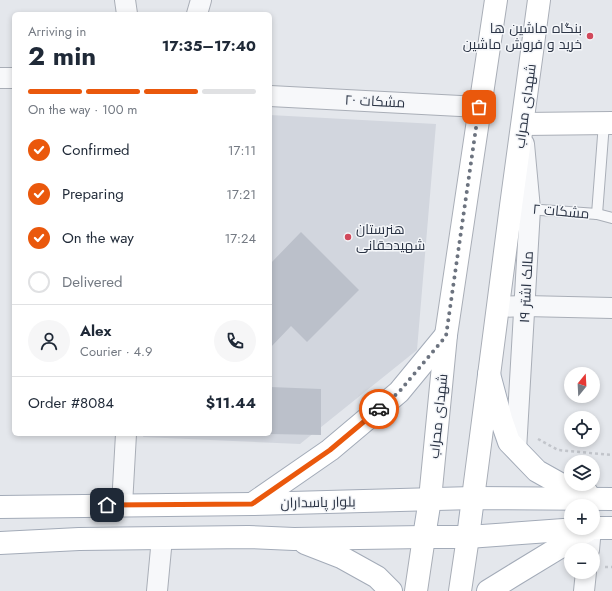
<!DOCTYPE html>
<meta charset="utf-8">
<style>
:root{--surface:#fff;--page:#f6f6f7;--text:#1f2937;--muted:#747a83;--line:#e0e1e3;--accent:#ea580c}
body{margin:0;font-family:Jost,Cairo,sans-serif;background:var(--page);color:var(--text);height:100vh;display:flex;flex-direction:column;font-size:15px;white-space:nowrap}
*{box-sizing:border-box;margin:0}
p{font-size:13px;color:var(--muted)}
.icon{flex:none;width:22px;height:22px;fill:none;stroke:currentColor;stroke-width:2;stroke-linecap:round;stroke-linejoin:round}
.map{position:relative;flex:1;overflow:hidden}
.side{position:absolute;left:12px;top:12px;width:260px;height:424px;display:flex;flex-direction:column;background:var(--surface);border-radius:6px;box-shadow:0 2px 6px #0003}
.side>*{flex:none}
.needle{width:26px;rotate:18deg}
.tools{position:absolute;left:564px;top:367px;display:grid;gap:8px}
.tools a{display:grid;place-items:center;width:36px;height:36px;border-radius:50%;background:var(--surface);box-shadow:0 2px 6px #0003;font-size:20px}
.pin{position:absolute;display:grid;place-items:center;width:34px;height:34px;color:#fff;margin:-17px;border-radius:8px;box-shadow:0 2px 6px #0006}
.courier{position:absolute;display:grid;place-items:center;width:40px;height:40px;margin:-20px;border:3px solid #ea580c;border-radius:50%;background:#fff;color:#222;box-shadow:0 1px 5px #0007}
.summary em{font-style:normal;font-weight:700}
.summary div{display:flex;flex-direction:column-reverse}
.summary{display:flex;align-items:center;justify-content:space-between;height:68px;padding:0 16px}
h1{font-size:26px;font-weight:700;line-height:30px}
.bar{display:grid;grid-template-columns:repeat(4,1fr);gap:6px 4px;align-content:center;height:48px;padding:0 16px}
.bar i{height:5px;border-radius:3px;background:var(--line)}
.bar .selected{background:var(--accent)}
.bar p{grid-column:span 4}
.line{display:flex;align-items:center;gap:10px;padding:0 16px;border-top:1px solid var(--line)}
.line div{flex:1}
.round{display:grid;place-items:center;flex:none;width:42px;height:42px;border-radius:21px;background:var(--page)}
ol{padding:0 16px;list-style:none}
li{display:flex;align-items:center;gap:12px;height:44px}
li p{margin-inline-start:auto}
li .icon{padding:4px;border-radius:50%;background:var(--accent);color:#fff;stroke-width:4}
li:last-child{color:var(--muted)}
li i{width:22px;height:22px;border:2px solid var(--line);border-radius:50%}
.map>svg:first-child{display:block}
</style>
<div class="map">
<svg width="612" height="591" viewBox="0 0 612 591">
<rect width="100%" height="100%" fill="#e4e7ec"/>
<!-- built -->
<polygon fill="#d2d6de" points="270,115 436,124 417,350 300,444 143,437 144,434 270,434"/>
<!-- building -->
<g fill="#bbc0ca">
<polygon points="301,232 359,290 307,342 291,326 270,348 270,264"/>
<polygon points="270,387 321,389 321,435 270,434"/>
</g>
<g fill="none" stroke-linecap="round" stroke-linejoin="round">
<defs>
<g id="lane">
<polyline points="527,209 597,214 612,218"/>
<polyline points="597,214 604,123"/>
</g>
<g id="street">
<polyline points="125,0 127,14"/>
<polyline points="197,14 201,0"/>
<polyline points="0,78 14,78"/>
<polyline points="270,96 479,107"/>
<polyline points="498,307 525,306 612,308"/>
<polyline points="516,450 530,209 524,144"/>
<polyline points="122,505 126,434"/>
<polyline points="589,550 591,528"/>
<polyline points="157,591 162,538"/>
<polyline points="584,591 586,572"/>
</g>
<g id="secondary">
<polyline points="523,124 612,123"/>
<polyline points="473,498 511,206 539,0"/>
<polyline points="430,499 446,335 496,0"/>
<polyline points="416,591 424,537"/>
<polyline points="460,591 468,537"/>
</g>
<g id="primary">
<polyline points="489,374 501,419 509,442 537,471 562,485 587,493"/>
<polyline points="252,504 330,450 399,392 446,335"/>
<polyline points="0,507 252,504 473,498 612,499"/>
<polyline points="593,528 612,528"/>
<polyline points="424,537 430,499"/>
<polyline points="468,537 473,498"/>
<polyline points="0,543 79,539 248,537 294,539 424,537 468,537 591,528"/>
<polyline points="305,543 341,557 377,577 391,591"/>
<polyline points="488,591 514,575 588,530"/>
</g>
</defs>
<!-- lane casing -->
<use href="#lane" stroke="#a9aeb7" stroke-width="12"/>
<!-- street casing -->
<use href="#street" stroke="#a9aeb7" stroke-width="22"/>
<!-- secondary casing -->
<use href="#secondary" stroke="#a9aeb7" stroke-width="24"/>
<!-- primary casing -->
<use href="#primary" stroke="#a3abb8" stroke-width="24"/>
<!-- path -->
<g stroke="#c2c5cb" stroke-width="2.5" stroke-dasharray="3 3" stroke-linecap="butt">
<polyline points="538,439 558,450 612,455"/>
<polyline points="605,567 612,567"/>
</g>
<!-- lane -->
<use href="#lane" stroke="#f7f8fa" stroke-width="10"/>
<!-- street -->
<use href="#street" stroke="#f7f8fa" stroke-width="20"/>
<!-- secondary -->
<use href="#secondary" stroke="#fff" stroke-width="22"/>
<!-- primary -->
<use href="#primary" stroke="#fff" stroke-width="22"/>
</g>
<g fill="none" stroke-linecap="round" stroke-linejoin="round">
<!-- done -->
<polyline stroke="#6c737f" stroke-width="4" stroke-dasharray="0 7.2" points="379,409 399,392 446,336 479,107"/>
<!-- route -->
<polyline stroke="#ea580c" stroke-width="5" points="107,505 252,504 330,450 379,409"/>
</g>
<!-- markers -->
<g fill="#d1495b" stroke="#f4f6f9" stroke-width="1.5">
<circle cx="590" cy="36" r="4"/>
<circle cx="348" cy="237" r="4"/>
</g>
<g text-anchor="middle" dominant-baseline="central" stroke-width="3" stroke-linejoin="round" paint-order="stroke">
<!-- poi labels -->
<g font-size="14" fill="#2b3445" stroke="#f4f6f9" text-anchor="end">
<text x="582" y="28">بنگاه ماشین ها<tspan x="582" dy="16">خرید و فروش ماشین</tspan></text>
<text x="356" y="229" text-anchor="start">هنرستان<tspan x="356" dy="16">شهیدحقانی</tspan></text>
</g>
<!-- street labels -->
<g font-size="14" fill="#2b3445" stroke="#f4f6f9">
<text transform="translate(375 101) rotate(3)">مشکات ۲۰</text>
<text transform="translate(525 106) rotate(-82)">شهدای محراب</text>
<text transform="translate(561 211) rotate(5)">مشکات ۲</text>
<text transform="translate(526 287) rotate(-87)">مالک اشتر ۱۹</text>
<text transform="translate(438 416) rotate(-84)">شهدای محراب</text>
<text transform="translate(318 502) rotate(-1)">بلوار پاسداران</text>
</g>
</g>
</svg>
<div class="tools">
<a><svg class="needle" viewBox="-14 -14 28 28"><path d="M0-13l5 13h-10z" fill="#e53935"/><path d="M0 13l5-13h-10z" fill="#747a83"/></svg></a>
<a><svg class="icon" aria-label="locate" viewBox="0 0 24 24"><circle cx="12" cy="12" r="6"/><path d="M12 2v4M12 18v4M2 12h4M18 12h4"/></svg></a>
<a><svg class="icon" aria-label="layers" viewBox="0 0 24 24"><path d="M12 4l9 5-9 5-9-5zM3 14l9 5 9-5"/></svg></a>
<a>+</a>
<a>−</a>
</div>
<div class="pin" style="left:479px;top:107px;background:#ea580c"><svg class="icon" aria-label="bag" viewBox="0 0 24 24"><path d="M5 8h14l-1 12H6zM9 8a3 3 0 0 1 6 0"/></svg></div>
<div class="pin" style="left:107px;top:505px;background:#1f2937"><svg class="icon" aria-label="home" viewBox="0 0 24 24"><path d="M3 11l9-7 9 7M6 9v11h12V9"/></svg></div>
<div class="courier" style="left:379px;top:409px"><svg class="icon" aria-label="car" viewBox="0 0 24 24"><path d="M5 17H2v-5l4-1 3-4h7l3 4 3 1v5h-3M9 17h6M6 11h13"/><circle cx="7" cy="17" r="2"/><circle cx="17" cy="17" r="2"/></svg></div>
<section class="side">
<div class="summary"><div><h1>2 min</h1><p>Arriving in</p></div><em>17:35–17:40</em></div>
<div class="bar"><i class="selected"></i><i class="selected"></i><i class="selected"></i><i></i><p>On the way · 100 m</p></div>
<ol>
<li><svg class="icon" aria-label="check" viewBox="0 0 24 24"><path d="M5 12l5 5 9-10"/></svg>Confirmed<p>17:11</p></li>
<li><svg class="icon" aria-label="check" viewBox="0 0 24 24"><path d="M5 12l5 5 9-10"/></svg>Preparing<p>17:21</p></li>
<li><svg class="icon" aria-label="check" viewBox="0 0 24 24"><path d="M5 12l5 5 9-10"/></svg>On the way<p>17:24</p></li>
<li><i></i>Delivered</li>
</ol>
<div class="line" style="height:72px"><a class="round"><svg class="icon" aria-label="person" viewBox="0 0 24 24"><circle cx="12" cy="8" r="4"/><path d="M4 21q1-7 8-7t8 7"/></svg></a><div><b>Alex</b><p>Courier · 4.9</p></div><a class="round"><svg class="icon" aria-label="phone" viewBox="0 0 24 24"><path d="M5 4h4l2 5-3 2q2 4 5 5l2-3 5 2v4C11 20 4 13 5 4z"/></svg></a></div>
<div class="line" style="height:52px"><div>Order #8084</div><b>$11.44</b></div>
</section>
</div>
